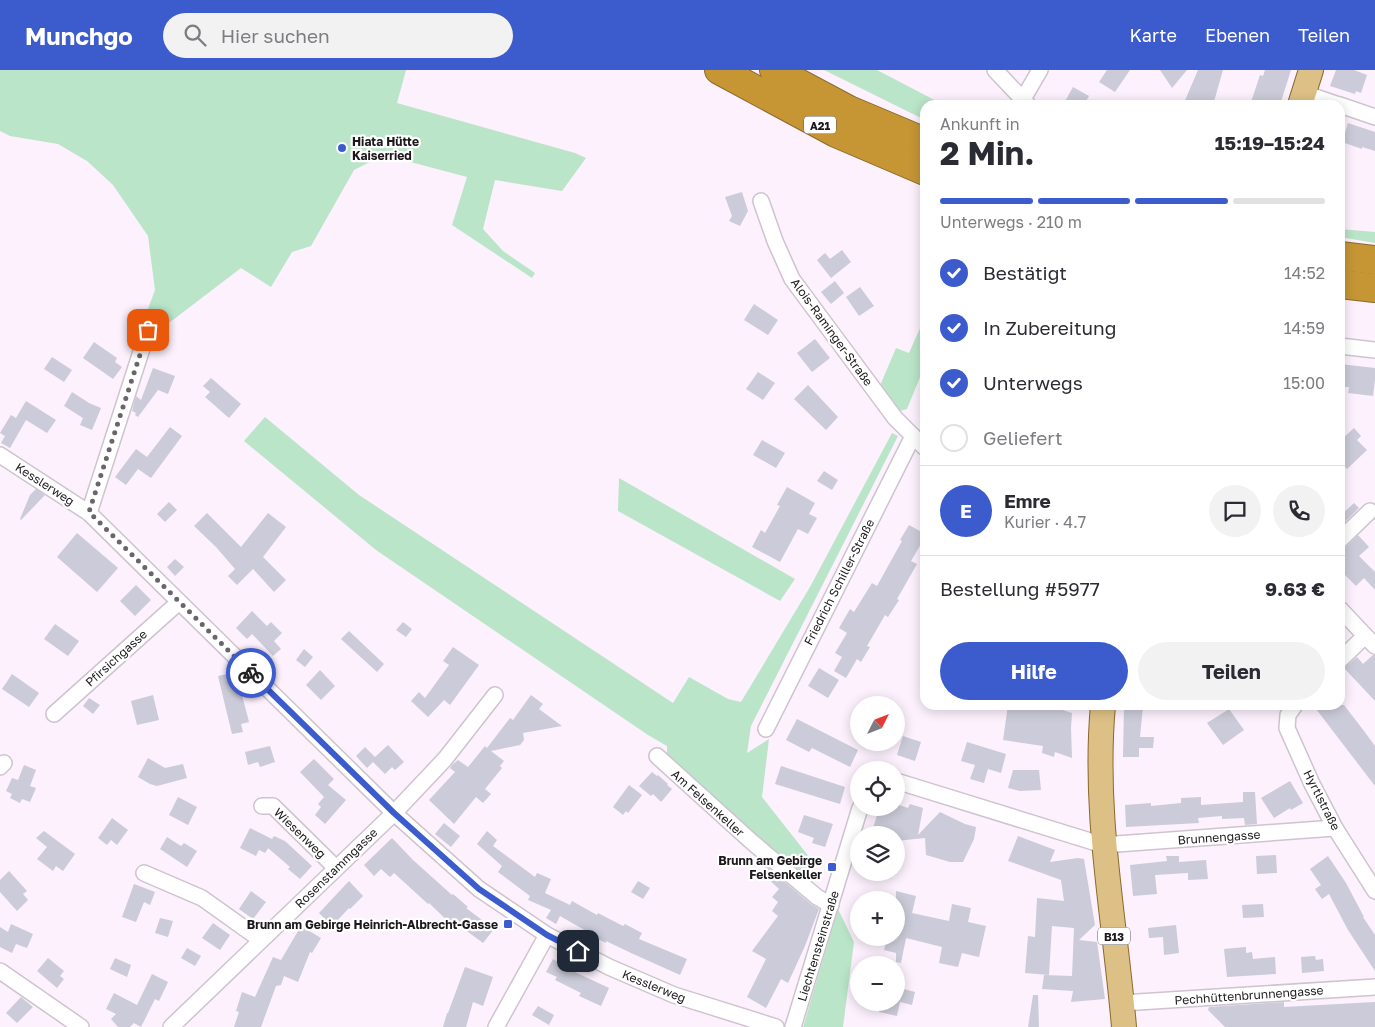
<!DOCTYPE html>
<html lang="de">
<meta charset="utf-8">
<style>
:root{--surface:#fff;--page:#f2f2f3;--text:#2b2b33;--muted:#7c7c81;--line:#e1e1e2;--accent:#3c5bcd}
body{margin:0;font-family:"Golos Text",sans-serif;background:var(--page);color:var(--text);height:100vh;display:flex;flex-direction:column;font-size:19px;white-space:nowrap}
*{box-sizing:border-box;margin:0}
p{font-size:16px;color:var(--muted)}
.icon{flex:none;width:28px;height:28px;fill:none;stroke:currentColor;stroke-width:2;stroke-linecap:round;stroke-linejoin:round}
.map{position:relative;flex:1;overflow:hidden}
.drawer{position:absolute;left:920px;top:30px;width:425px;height:610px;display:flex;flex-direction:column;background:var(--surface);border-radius:15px;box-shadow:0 2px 12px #0003}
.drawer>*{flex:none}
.needle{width:32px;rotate:48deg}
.controls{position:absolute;left:850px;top:626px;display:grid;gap:10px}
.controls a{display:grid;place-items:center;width:55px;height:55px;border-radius:50%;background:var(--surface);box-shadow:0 2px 12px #0003;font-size:25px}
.pin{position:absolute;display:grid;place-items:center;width:42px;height:42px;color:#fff;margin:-21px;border-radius:10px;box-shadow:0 2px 8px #0006}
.courier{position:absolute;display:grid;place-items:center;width:50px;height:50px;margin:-25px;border:4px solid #3c5bcd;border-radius:50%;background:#fff;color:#222;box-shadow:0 1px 6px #0007}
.summary em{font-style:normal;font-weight:700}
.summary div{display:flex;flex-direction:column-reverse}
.summary{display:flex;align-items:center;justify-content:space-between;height:85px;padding:0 20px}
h1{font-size:32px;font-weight:700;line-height:38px}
.bar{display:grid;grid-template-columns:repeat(4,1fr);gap:8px 5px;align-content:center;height:60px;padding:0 20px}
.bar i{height:6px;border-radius:4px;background:var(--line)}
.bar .selected{background:var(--accent)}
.bar p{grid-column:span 4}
.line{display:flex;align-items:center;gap:12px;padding:0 20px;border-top:1px solid var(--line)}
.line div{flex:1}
.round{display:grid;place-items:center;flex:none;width:52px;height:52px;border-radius:26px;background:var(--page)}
ol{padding:0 20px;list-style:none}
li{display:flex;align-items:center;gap:15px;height:55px}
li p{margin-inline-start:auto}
li .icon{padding:5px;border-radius:50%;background:var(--accent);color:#fff;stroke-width:4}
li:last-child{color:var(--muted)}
li i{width:28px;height:28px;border:2px solid var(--line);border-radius:50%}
.primary-button{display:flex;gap:10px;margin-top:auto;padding:10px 20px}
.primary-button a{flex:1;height:58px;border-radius:30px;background:var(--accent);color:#fff;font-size:20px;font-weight:700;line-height:58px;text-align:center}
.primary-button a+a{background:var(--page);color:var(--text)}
header{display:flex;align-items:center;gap:30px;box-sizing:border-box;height:70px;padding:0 25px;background:var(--accent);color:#fff}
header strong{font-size:24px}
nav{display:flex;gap:28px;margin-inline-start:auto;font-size:18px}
.search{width:350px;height:45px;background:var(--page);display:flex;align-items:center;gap:12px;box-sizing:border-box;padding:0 18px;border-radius:28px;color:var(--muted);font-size:19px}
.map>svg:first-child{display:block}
</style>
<header>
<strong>Munchgo</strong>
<div class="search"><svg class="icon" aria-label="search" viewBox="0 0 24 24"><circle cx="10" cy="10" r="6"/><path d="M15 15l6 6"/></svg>Hier suchen</div>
<nav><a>Karte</a><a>Ebenen</a><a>Teilen</a></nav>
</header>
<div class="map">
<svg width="1375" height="957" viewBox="0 0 1375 957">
<rect width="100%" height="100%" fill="#fcf1fd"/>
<!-- green -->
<g fill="#bae5c9">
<polygon points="0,0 406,0 397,33 575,83 586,88 562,121 495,110 483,159 503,181 535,203 532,208 452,155 467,107 384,85 354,100 311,176 292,182 271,217 241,198 161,259 131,285 155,220 148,166 113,115 87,91 58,74 10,66 0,61"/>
<polygon points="824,0 877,0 944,35 925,35 925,50"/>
<polygon points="1340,159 1375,162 1375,173 1340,167"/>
<polygon points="925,247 925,295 907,339 900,341 879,318 896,278 909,283"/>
<polygon points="265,347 359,425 673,633 689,607 728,629 741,632 810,517 892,363 898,366 751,656 747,683 769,669 762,727 814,793 801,805 667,688 667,676 648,665 376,480 244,371"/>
<polygon points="619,408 795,509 780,531 618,441"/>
<polygon points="838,839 854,872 843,957 803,957"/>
</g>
<!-- building -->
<g fill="#cccbd9">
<polygon points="1107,0 1130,0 1115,22 1099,12"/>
<polygon points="1160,0 1187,0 1172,18"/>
<polygon points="1198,0 1223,0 1213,35 1183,35"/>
<polygon points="1265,0 1291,0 1280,35 1250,35 1260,5 1263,6"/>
<polygon points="1336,0 1354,0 1367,5 1361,23 1356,21 1355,24 1330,16"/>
<polygon points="1073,17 1089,26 1084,35 1063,35"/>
<polygon points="1348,53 1375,62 1375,81 1362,77 1362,79 1342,72"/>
<polygon points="742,122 748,141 740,156 729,151 732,146 725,127"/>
<polygon points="842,180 851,192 831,208 817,190 825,183 830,189"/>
<polygon points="835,211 844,223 831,234 821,222"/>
<polygon points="860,217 874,236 859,246 846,227"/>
<polygon points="754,234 778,250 768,265 744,250"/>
<polygon points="815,269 830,288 812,302 797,283"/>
<polygon points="94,272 117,288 115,292 122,297 113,309 83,288"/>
<polygon points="52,287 72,300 64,312 44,299"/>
<polygon points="1340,294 1375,298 1375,309 1373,326 1348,323 1349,317 1340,317"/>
<polygon points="153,298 175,306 168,324 158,320 138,347 135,345 136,343 132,341 136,326 141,330"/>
<polygon points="758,302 775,313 763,330 746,319"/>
<polygon points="211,308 241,334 229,348 205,327 210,322 203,316"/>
<polygon points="808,315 838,347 826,360 794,329"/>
<polygon points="72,322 89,333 101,338 92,360 80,355 83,348 64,336"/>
<polygon points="26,331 56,350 47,363 26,350 10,378 1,373 5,366 0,363 11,345 16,348"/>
<polygon points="170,357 182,366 151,408 138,399 126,415 115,407 136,379 147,387"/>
<polygon points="1354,358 1361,366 1357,370 1367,380 1347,399 1340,392 1340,371"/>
<polygon points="762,370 785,383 776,398 753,385"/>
<polygon points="824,401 838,410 832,420 817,411"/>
<polygon points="787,417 815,433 809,444 817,448 808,464 798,459 780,492 752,477 761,460 765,463 780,436 777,435"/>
<polygon points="36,419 45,425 21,450 20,449 30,425"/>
<polygon points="169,432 177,440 165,452 157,444"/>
<polygon points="1354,433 1359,438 1340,457 1340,446"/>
<polygon points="207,443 241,477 268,443 286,457 263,487 286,510 274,522 253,499 237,515 228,506 235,499 216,477 194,456"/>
<polygon points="909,455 925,464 925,467 911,491 917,494 897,529 899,530 888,547 885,545 867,576 870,577 861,592 857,589 846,608 834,601 842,587 835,583 847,563 839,558 850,539 854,542 872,513 877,516 902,471 900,470"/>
<polygon points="77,463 118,498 97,522 57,487"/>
<polygon points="1358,465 1369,477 1359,486 1375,502 1375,520 1364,508 1356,516 1340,500 1340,479 1346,477"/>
<polygon points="175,489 184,497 175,506 167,497"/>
<polygon points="136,515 151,530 135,546 120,531"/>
<polygon points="252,541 267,556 271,552 282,563 274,571 281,579 273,586 252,564 247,569 236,558"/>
<polygon points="403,552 412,559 406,567 396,560"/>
<polygon points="55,554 79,571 68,586 44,569"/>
<polygon points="349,561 384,594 377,602 341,569"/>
<polygon points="453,577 479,595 450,635 444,630 428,647 411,631 419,622 425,628 449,595 443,591"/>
<polygon points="304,579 313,587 305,597 296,590"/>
<polygon points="1373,585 1375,585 1375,631 1344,598 1357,587 1363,594"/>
<polygon points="819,598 839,610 828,628 808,616"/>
<polygon points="320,600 335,616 321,630 306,615"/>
<polygon points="236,602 249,652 241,654 243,662 232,664 218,606"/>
<polygon points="12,604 39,623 29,637 2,619"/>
<polygon points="153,625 159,650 137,655 131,631"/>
<polygon points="531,625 543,634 539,639 562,656 523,663 524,670 520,675 491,681 504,691 500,696 502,698 485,719 491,724 483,733 476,727 454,754 429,730 455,702 450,698 452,695 458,690 468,697 485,676 487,678 510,648 513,650"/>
<polygon points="89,628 100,635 93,644 83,636"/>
<polygon points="1008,635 1047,635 1072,643 1071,658 1072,688 1055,682 1054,687 1042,683 1043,676 1003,670"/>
<polygon points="1124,635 1143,636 1140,667 1154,667 1153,678 1139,678 1139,687 1123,687"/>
<polygon points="1313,635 1344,635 1364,661 1375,676 1375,716"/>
<polygon points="1229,639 1244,660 1223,675 1207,653"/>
<polygon points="797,649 858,680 850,697 812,678 809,682 786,670"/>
<polygon points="903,666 921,672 915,691 897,685"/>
<polygon points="967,672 1006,684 1001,703 988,699 984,713 970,709 975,695 961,691"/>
<polygon points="388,675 404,692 395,700 392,697 385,704 373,692 367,698 356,686 365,677 375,687"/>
<polygon points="270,676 275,692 260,697 258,692 248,695 245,682"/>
<polygon points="148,688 165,698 183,694 187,708 157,716 150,714 138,707"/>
<polygon points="314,689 334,709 328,715 346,730 325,754 315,745 321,737 318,734 324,727 300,702"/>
<polygon points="24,695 36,700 30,716 36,718 30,732 22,729 20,733 10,728 12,724 6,721 12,708 18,710"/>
<polygon points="781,696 845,717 840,734 775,714"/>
<polygon points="1013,700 1039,700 1041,720 1020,721 1008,718"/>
<polygon points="652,702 657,706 658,705 668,714 667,715 672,719 661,732 653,724 651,726 639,716"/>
<polygon points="1290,711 1303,733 1291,740 1290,738 1274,748 1261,728"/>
<polygon points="629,715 642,725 628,743 626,741 623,745 613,737"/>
<polygon points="1243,722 1255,722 1257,754 1245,755 1244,748 1222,749 1222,746 1198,748 1199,753 1126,757 1125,735 1151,733 1151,736 1181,733 1181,728 1201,727 1201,735 1243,732"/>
<polygon points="178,727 197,737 188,755 169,745"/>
<polygon points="896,734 908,738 910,734 923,738 918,765 940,742 965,754 976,757 974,769 963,792 950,792 926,785 925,768 896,771 896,765 879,765 872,762 879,738 896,738"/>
<polygon points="804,745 833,754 825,777 812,773 814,768 798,762"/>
<polygon points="112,748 128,760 117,775 111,770 107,775 98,768"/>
<polygon points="444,753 460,766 451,777 435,764"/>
<polygon points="250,758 272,769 274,766 285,771 312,796 300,809 288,799 290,797 268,778 269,777 265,783 259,780 256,786 240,778"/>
<polygon points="44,761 75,784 63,801 56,796 53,801 37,789 47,777 36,768"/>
<polygon points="487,761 497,770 493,776 535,807 537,803 551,809 545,823 570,835 572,831 597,845 598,843 623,856 625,854 642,863 639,869 687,889 680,905 631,883 606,871 606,873 588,864 588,862 560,846 556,854 546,848 551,840 528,830 530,826 498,802 502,796 477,774"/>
<polygon points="1018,766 1055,780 1050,792 1078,788 1084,789 1095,855 1079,870 1097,872 1105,929 1071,932 1073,921 1042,919 1044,905 1072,906 1074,858 1052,856 1049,905 1025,903 1028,866 1035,867 1037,828 1064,831 1061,810 1008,791"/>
<polygon points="167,767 181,776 184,773 197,781 187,797 160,779"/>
<polygon points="392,768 413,790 452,825 453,824 468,837 466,838 494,859 483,873 456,853 453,856 429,833 428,834 394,803 390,807 381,799 374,806 364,795"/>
<polygon points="1276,785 1277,803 1257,804 1256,786"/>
<polygon points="1166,786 1179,786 1179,792 1206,790 1208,809 1188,810 1188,803 1155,805 1157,824 1133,826 1130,795 1167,791"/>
<polygon points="1328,786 1346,813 1364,847 1363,847 1375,865 1375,901 1348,860 1329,824 1322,829 1315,819 1321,815 1310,799"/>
<polygon points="766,796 811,834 819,839 805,876 788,913 781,909 766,938 747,927 766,889 752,881 778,846 772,841 778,832 772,827 779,819 761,802"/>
<polygon points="9,801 27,821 23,824 28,830 17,841 0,822 0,810"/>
<polygon points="349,811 363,826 350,839 349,838 332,856 319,843"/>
<polygon points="638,811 650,818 643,829 631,822"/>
<polygon points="134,814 155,822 150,835 144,832 136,852 122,847"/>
<polygon points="251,821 266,832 253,849 239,839"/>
<polygon points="896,821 916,826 912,843 949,851 952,834 971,838 968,852 986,856 979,887 962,883 958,897 939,893 942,877 906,868 901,893 896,892 896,883 884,880 887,868 896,868"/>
<polygon points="1263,834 1264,847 1243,848 1242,835"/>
<polygon points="160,848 173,851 168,867 155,863"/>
<polygon points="213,853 230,865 220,880 202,868"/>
<polygon points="11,854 33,864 27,878 16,874 12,883 0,877 0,857 8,862"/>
<polygon points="1176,855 1179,883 1164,885 1163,867 1149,868 1148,858"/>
<polygon points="301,856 321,868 312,883 310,882 298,912 284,906 281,915 276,916 261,957 234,957 239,942 236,941 242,922 255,927 273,887 281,890"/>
<polygon points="1246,877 1246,883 1252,882 1253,889 1275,887 1276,904 1227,907 1224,879"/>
<polygon points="187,878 201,886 195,896 181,888"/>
<polygon points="1315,886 1316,890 1323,889 1324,901 1302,903 1301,887"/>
<polygon points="48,888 64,901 60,906 64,909 57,918 37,901"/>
<polygon points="115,888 131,895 127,907 110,899"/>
<polygon points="553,889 577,903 609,918 601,936 579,926 581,923 555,910 557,907 546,902"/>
<polygon points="465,897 493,907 483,936 473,932 466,957 443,957 447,943 448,943"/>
<polygon points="152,904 168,912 159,931 155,929 141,957 134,953 130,957 118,957 111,949 116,944 106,939 114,923 137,935"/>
<polygon points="896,917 915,922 912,935 896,931"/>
<polygon points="1033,925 1038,925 1039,957 1028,957"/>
<polygon points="21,927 33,937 17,953 6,943"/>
<polygon points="881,932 900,932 897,946 879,942"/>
<polygon points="1284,932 1284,937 1375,932 1375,957 1225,957 1208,940 1209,937"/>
<polygon points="538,936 554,945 549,955 532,945"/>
</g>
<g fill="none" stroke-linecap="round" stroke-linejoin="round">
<defs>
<g id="street">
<polyline points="995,0 1028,35"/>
<polyline points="1304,23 1339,35"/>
<polyline points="1023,29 1040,0"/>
<polyline points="1340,35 1375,47"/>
<polyline points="761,131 775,171 792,209 895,348 925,378"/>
<polyline points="1340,276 1375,280"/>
<polyline points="0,385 89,443 394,743 479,819 547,865 609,897 674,925 776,957"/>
<polyline points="89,443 148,260"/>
<polyline points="1340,470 1370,441"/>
<polyline points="1340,539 1375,576"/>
<polyline points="1340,590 1365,566"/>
<polyline points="1295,635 1288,645 1287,658 1312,714 1335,758 1375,821"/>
<polyline points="54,644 179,532"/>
<polyline points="766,659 913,366"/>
<polyline points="657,686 752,772 817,827 831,835"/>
<polyline points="0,697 4,693"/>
<polyline points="896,711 1103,775 1335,758"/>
<polyline points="262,736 273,736 336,798"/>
<polyline points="144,803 202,828 261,870"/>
<polyline points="0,901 81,957"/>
<polyline points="1122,933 1375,917"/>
<polyline points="171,957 394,743 445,689 495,625"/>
<polyline points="496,957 547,865"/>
<polyline points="793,957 860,738"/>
</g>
<g id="primary">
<polyline points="1300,35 1311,0"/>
<path d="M1103 635C1093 744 1115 849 1124 957"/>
</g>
<g id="highway">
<polyline points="719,0 836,63 925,101"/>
<polyline points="774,0 849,40 925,72"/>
<polyline points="1340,186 1375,190"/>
<polyline points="1340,214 1375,218"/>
</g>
</defs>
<!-- street casing -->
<use href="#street" stroke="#cec4cf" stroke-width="18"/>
<!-- primary casing -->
<use href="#primary" stroke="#8a6a2c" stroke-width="26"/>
<!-- highway casing -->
<use href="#highway" stroke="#8a6a2c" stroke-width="30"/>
<!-- street -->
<use href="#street" stroke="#fff" stroke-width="15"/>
<!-- primary -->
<use href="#primary" stroke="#ddc086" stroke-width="24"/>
<!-- highway -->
<use href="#highway" stroke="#c69635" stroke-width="28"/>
</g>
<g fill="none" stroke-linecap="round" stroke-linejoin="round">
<!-- done -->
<polyline stroke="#6a646b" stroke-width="5" stroke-dasharray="0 9" points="148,260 89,442 251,603"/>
<!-- route -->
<polyline stroke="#3c5bcd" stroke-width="6" points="251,603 394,743 479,819 547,865 578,881"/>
</g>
<!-- markers -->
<g fill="#3c5bcd" stroke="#fff" stroke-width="2">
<circle cx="342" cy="78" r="5"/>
<rect x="827" y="792" width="10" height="10" rx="2.5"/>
<rect x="503" y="849" width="10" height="10" rx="2.5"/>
</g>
<g text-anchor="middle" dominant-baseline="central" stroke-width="4.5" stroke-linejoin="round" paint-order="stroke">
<!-- shield labels -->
<g fill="#fff" stroke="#605d60" stroke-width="1">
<rect x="804" y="46.5" width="32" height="17" rx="4"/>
<rect x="1098" y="857.5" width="32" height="17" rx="4"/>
</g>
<g font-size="11" font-weight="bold" fill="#1c181c">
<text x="820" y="55">A21</text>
<text x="1114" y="866">B13</text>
</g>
<!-- poi labels -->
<g font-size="12" font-weight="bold" fill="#1c181c" stroke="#fff" text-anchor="end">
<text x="352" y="71" text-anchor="start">Hiata Hütte<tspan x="352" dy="14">Kaiserried</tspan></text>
<text x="822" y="790">Brunn am Gebirge<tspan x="822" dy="14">Felsenkeller</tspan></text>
<text x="498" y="854">Brunn am Gebirge Heinrich-Albrecht-Gasse</text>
</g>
<!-- street labels -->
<g font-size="12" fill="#1c181c" stroke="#fff">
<text transform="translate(832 262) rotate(54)">Alois-Raminger-Straße</text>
<text transform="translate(45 414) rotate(33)">Kesslerweg</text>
<text transform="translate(839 512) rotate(-63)">Friedrich Schiller-Straße</text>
<text transform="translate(116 588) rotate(-42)">Pfirsichgasse</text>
<text transform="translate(1322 730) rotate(63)">Hyrtlstraße</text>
<text transform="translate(708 733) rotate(42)">Am Felsenkeller</text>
<text transform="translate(300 763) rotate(44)">Wiesenweg</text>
<text transform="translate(1219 767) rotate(-4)">Brunnengasse</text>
<text transform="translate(336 798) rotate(-44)">Rosenstammgasse</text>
<text transform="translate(818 876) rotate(-73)">Liechtensteinstraße</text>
<text transform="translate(654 916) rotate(22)">Kesslerweg</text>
<text transform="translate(1249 925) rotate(-4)">Pechhüttenbrunnengasse</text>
</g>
</g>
</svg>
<div class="controls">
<a><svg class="needle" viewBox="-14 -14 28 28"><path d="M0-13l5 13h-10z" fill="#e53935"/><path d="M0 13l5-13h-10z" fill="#7c7c81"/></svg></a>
<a><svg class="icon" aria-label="locate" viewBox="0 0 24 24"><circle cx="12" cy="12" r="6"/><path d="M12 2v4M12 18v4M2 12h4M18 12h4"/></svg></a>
<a><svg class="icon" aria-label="layers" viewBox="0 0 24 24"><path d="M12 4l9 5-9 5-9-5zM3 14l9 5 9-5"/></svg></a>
<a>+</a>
<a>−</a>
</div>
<div class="pin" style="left:148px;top:260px;background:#ea580c"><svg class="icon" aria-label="bag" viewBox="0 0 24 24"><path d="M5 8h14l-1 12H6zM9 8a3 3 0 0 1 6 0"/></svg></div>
<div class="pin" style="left:578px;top:881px;background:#1f2937"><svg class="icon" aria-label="home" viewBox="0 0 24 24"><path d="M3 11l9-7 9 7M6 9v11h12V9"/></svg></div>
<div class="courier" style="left:251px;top:603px"><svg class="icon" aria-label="bike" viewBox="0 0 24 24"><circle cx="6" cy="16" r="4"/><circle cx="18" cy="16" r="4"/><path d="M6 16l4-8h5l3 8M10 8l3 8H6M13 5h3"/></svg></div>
<section class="drawer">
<div class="summary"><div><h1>2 Min.</h1><p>Ankunft in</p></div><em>15:19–15:24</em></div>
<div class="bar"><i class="selected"></i><i class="selected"></i><i class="selected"></i><i></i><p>Unterwegs · 210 m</p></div>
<ol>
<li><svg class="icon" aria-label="check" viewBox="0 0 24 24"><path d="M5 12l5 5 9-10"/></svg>Bestätigt<p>14:52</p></li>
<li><svg class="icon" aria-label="check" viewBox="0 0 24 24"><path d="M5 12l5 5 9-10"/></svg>In Zubereitung<p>14:59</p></li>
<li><svg class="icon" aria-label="check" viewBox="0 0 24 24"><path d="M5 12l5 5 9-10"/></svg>Unterwegs<p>15:00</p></li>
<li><i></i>Geliefert</li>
</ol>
<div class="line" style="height:90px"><b class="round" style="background:var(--accent);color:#fff">E</b><div><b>Emre</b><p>Kurier · 4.7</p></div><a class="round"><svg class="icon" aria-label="chat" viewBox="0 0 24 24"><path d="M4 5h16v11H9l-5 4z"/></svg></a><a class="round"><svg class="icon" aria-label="phone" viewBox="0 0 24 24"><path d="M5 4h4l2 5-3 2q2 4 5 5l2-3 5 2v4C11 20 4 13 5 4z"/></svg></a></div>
<div class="line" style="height:65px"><div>Bestellung #5977</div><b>9.63 €</b></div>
<div class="primary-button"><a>Hilfe</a><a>Teilen</a></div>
</section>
</div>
